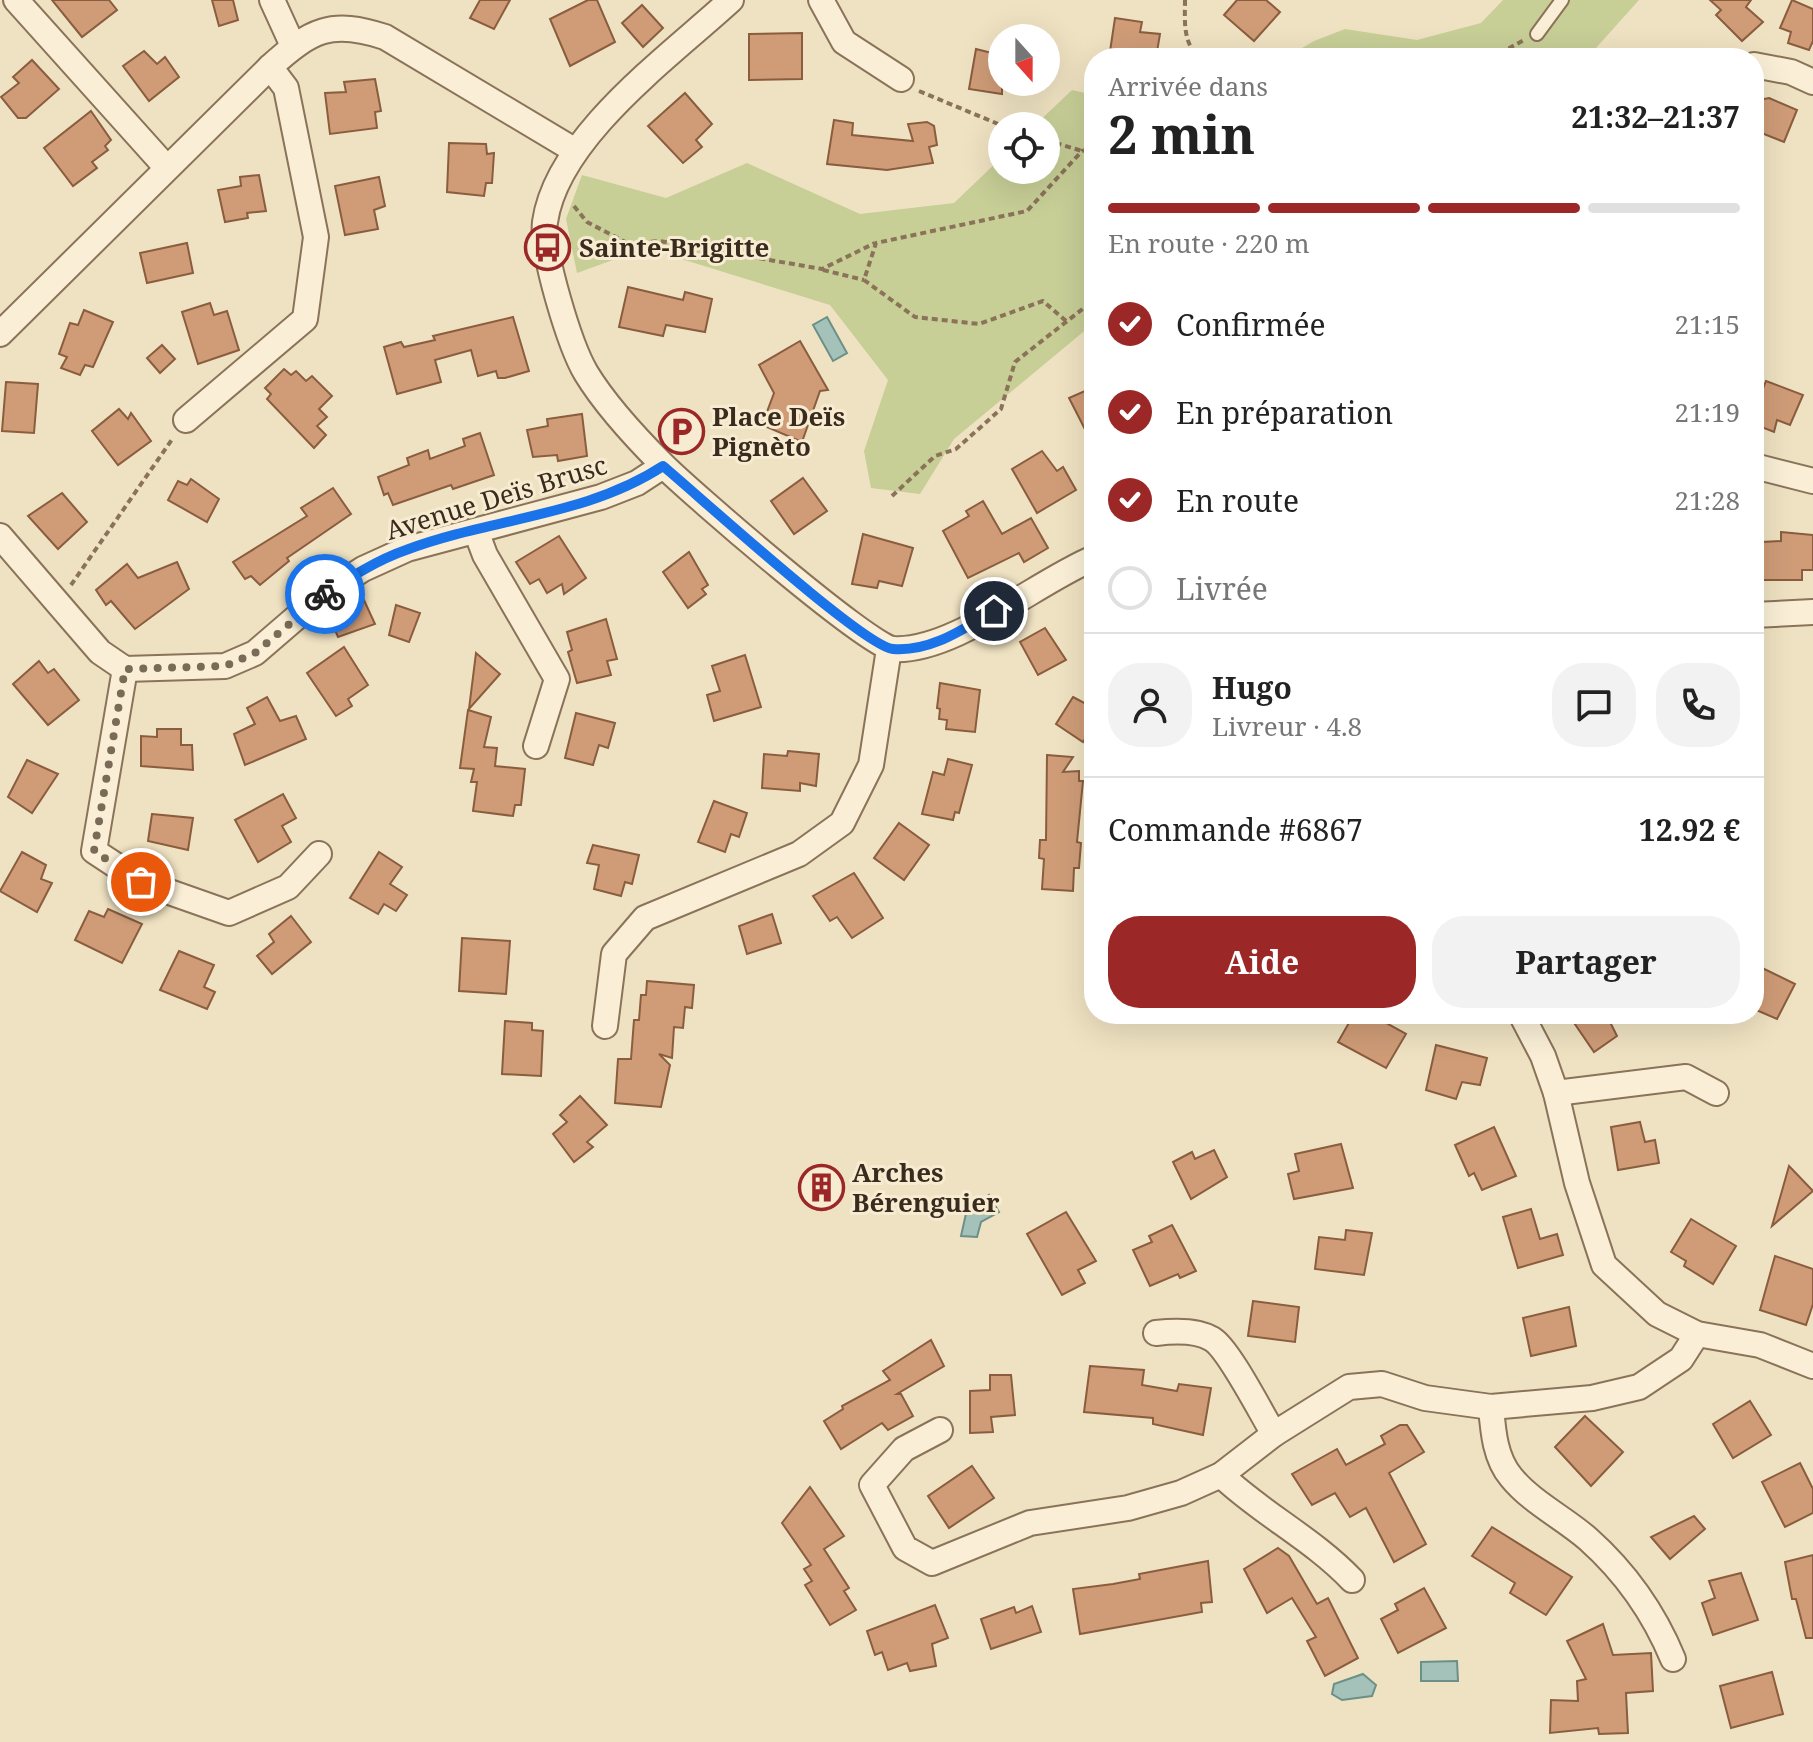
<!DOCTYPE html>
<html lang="fr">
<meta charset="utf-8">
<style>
:root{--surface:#fff;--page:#f2f2f2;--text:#222;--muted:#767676;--line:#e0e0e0;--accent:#9b2727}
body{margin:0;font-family:"Noto Serif",serif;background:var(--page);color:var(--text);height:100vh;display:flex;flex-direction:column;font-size:30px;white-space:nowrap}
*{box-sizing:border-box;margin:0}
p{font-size:26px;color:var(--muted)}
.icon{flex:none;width:44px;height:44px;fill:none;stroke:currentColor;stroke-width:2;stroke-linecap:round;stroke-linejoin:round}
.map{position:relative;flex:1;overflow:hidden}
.sheet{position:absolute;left:1084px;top:48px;width:680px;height:976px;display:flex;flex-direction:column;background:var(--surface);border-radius:32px;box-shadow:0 8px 32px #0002}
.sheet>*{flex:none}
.needle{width:52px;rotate:159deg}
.controls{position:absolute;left:988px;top:24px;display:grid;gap:16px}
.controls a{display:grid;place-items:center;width:72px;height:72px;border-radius:50%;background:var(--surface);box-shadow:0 8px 32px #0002;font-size:40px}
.pin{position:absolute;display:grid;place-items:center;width:68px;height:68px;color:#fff;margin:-34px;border:4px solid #fff;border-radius:50%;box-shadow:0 2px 8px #0007}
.courier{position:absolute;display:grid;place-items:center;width:80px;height:80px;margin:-40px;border:6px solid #1a73e8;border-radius:50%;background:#fff;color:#222;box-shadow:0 2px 10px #0007}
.summary em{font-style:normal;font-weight:700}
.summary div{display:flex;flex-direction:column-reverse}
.summary{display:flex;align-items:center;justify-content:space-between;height:136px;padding:0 24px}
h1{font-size:52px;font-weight:700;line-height:60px}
.bar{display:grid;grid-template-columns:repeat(4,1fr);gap:12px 8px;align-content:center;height:96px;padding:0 24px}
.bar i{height:10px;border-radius:6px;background:var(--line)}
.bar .on{background:var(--accent)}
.bar p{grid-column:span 4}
.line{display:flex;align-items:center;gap:20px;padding:0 24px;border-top:2px solid var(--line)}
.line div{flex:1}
.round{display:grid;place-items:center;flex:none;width:84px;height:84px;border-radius:32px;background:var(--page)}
ol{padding:0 24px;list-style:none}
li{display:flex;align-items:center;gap:24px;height:88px}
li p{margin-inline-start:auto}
li .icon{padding:8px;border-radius:50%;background:var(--accent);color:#fff;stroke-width:4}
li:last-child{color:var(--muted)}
li i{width:44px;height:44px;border:4px solid var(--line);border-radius:50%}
.primary-button{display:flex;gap:16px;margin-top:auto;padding:16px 24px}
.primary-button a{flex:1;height:92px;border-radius:32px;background:var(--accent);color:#fff;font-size:32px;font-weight:700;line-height:92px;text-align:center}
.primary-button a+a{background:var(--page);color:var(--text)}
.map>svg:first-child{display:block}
</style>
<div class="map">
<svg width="1813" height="1742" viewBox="0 0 1813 1742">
<rect width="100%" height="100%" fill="#efe2c2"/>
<!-- green -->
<g fill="#c7ce96">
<polygon points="1503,0 1639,0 1587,58 1285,58 1314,41 1345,29 1417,40 1481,23"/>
<polygon points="1072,90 1094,95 1094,323 954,439 920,494 871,488 864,451 888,380 830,305 646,248 577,273 566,219 582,175 666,198 747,163 860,214 954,203 1002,157 1002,170 1046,170 1046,126 1034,126"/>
</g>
<!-- water -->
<g fill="#a5c2ba" stroke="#6b9087" stroke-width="2">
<polygon points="827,317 847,353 833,361 813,325"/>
<polygon points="989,1195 999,1212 981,1222 977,1237 961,1236 967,1209"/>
<polygon points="1457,1661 1458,1681 1421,1681 1421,1662"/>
<polygon points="1363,1674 1376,1685 1372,1696 1342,1700 1332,1694 1334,1684"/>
</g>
<!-- building -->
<g fill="#cf9c77" stroke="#8a5d3e" stroke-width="2">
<polygon points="52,0 109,0 117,10 82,37"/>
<polygon points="212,0 233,0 238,20 219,26"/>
<polygon points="480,0 510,0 494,29 470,18"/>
<polygon points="588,0 597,0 615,42 570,66 550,19"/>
<polygon points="1237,0 1266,0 1280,12 1254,41 1224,15"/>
<polygon points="1710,0 1751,0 1746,7 1763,22 1742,41 1716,15 1721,10"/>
<polygon points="1792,0 1813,9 1813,41 1809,50 1788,43 1791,32 1780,28"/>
<polygon points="642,5 663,28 643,47 622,23"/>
<polygon points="1115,18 1142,22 1140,32 1160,34 1156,58 1109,58"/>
<polygon points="802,33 802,79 749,80 749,34"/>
<polygon points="976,49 996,54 995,63 1002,64 1002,94 969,89"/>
<polygon points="144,51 157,64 165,57 179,77 149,101 123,66"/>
<polygon points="32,60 59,89 26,118 18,118 1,97 19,83 13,77"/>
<polygon points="375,79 381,111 375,112 377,128 330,134 325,93 346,92 344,82"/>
<polygon points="685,93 712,124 696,140 702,147 683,163 648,126"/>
<polygon points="1769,98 1797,110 1784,142 1754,130 1754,101"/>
<polygon points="91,111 111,140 105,146 108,150 92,162 97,168 73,186 44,148"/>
<polygon points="834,120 853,123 852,135 913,141 908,124 927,122 934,126 937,145 929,147 933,163 887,170 827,164"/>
<polygon points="449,143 486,144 487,154 494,153 492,183 486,183 484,196 447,192"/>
<polygon points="259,175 266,211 247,213 248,218 225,222 218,190 241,186 240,177"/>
<polygon points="379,177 385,206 374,210 378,229 345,235 335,186"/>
<polygon points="187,243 193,273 147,283 140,253"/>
<polygon points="628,287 683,300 685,292 712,299 705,332 666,325 663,336 619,327"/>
<polygon points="210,303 214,315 227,311 239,350 198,364 182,312"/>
<polygon points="84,310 113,322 93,367 85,365 80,375 61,368 67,357 59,354 70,323 78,325"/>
<polygon points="513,317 529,371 505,378 498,378 496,371 478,376 471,350 435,360 441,382 397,394 384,347 401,342 404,347 435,340 433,336"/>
<polygon points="800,341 828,390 820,391 802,442 762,425 774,393 759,365"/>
<polygon points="162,345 175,359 160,373 147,358"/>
<polygon points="284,369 291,375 296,371 306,381 312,376 332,396 319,409 327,417 317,426 326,435 314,448 267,399 271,394 265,388"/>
<polygon points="1766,381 1803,395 1790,425 1777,420 1774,432 1754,424 1754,388 1762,391"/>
<polygon points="6,382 38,384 34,433 2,431"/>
<polygon points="1094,387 1094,447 1069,398"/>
<polygon points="119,409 128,419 131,413 151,441 118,465 92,431"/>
<polygon points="582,414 587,456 558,461 557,455 533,457 527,430 548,426 547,419"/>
<polygon points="480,433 494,475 453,489 451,485 393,505 388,493 384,495 378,477 409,465 407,458 428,450 430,459 465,446 463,439"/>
<polygon points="1042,451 1057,471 1063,467 1076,490 1037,513 1012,469"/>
<polygon points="803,478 827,511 794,534 771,501"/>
<polygon points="191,479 219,499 207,522 168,500 178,481 187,485"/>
<polygon points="333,488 351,514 287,558 289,561 260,585 251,576 245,579 233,562 307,516 301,508"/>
<polygon points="62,493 87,522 58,549 28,516"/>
<polygon points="983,501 1002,534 1031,518 1048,548 1024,562 1019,553 968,578 943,531 969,516 966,511"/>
<polygon points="1781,532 1813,535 1813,570 1802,570 1802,580 1761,580 1762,542 1781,541"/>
<polygon points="863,534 913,548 902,586 879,581 877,588 852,584"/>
<polygon points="559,536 586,578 564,594 562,584 547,593 539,579 530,584 516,562"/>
<polygon points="689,552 708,585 702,589 706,594 688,608 663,572"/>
<polygon points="177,562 189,589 135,629 111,601 106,605 96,590 127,564 138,578"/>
<polygon points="363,598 375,624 338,637 328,614"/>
<polygon points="396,605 420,613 409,642 389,635"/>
<polygon points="606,619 617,659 607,661 611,675 577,683 568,652 572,650 567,632"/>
<polygon points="1045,628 1066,660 1038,675 1020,642"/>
<polygon points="344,647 368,685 348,699 352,706 336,716 307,673"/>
<polygon points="476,653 500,674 469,709"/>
<polygon points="745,655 761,707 714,721 707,695 720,691 712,666"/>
<polygon points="39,661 48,673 54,669 79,700 48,725 13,684"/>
<polygon points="940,683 980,690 975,732 946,729 947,720 939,719 940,709 937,708"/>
<polygon points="267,697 280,721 296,716 306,739 245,765 234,734 255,724 247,708"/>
<polygon points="1073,697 1094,708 1094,725 1083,742 1056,724"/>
<polygon points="468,710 491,717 484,747 497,748 495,766 525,769 521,805 515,805 513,816 473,811 477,782 471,782 474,769 460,768"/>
<polygon points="576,713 615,723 608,748 599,745 593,765 565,758"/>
<polygon points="157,729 181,729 181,745 192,745 193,770 141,766 141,736 157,737"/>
<polygon points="788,751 819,754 816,786 800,783 800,791 762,788 764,754 787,756"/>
<polygon points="1047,755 1073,757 1063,772 1079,771 1079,781 1083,781 1077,842 1081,843 1079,868 1074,868 1073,891 1042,889 1044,859 1039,858 1040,840 1046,840"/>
<polygon points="948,759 972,765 959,813 955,812 953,820 922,814 933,772 944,775"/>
<polygon points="27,760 58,774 32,813 8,797"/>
<polygon points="283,794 296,818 282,826 291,842 258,862 235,820"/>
<polygon points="714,801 747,813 739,837 731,834 725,852 698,842"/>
<polygon points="152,814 193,818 188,850 148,841"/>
<polygon points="899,823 929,845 904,880 874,858"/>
<polygon points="593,845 639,855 632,884 625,882 621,896 594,889 599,865 587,863"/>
<polygon points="22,852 46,865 41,879 52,883 37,912 0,891"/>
<polygon points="379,852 402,867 390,884 407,895 396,911 384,904 378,914 350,898"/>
<polygon points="854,873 883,918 852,938 837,917 830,921 813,896"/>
<polygon points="108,909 142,924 122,963 75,940 89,911 104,917"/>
<polygon points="772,914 781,943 747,954 739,926"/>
<polygon points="291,916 311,942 272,974 257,956 274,942 269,934"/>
<polygon points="462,938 510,941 506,994 459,991"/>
<polygon points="179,951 214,965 204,987 215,992 207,1009 160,990"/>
<polygon points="1754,964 1795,984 1777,1019 1754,1009"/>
<polygon points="647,981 694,985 692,1008 685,1007 683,1028 674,1027 672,1058 659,1054 670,1065 661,1107 615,1103 618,1059 631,1059 634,1020 639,1020 641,995 646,995"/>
<polygon points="1354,1014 1370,1014 1406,1034 1386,1068 1338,1042"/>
<polygon points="1568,1014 1606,1014 1617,1036 1594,1052"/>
<polygon points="505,1021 532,1023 532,1030 543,1031 541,1076 502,1074"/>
<polygon points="1436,1045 1487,1058 1480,1085 1462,1082 1456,1099 1426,1090"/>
<polygon points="580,1096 607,1125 587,1142 593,1147 574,1162 553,1134 567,1122 560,1115"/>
<polygon points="1640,1122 1645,1142 1655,1140 1659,1163 1618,1170 1611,1127"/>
<polygon points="1494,1127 1516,1176 1482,1190 1474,1173 1469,1176 1455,1145"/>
<polygon points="1341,1144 1353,1188 1294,1199 1288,1174 1299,1171 1295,1154"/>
<polygon points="1214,1150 1227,1177 1191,1199 1173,1162 1192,1152 1195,1159"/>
<polygon points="1789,1166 1813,1191 1772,1226"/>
<polygon points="1531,1209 1540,1239 1557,1234 1563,1255 1518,1268 1503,1217"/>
<polygon points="1066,1212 1096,1261 1078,1270 1085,1283 1062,1295 1027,1234"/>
<polygon points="1691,1219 1736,1246 1713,1284 1684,1266 1686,1261 1671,1252"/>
<polygon points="1172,1225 1196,1271 1180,1278 1178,1274 1150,1286 1133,1250 1152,1242 1149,1236"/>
<polygon points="1346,1230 1372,1233 1364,1275 1315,1269 1319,1237 1345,1240"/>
<polygon points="1775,1256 1813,1269 1813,1304 1806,1325 1760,1310"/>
<polygon points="1253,1301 1299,1307 1295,1342 1248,1336"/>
<polygon points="1569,1307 1576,1346 1531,1356 1523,1318"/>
<polygon points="931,1340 944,1366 897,1394 901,1394 913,1416 888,1430 882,1423 841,1449 824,1421 843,1409 842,1406 890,1380 883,1371"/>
<polygon points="1090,1366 1144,1370 1142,1385 1177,1391 1179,1384 1211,1388 1203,1435 1153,1424 1153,1418 1084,1412"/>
<polygon points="990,1375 1011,1375 1015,1415 991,1417 993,1432 970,1433 970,1391 990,1390"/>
<polygon points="1750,1401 1771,1435 1733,1458 1713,1424"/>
<polygon points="1585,1416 1623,1452 1591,1486 1555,1447"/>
<polygon points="1400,1425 1407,1425 1424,1452 1389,1473 1426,1544 1394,1562 1366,1508 1350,1517 1335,1493 1312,1505 1292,1474 1337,1449 1346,1465 1385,1444 1381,1436"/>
<polygon points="1800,1463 1813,1489 1813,1513 1785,1527 1762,1482"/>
<polygon points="972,1466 994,1498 949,1528 928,1496"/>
<polygon points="810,1487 844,1536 824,1549 849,1588 844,1591 856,1610 830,1625 805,1585 812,1581 804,1569 811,1565 782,1523"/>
<polygon points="1694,1516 1705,1529 1670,1559 1651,1537"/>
<polygon points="1492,1527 1572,1577 1546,1615 1510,1593 1515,1583 1472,1556"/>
<polygon points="1278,1548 1289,1556 1317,1604 1328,1598 1358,1658 1325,1676 1307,1641 1316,1637 1292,1598 1267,1613 1244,1569"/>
<polygon points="1813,1555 1813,1638 1806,1638 1796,1599 1792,1599 1785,1562"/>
<polygon points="1208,1561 1212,1602 1201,1603 1202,1612 1080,1634 1073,1589 1113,1584 1140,1579 1139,1574"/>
<polygon points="1741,1573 1758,1620 1713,1635 1702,1603 1715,1598 1709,1581"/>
<polygon points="1424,1588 1446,1628 1398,1653 1381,1619 1398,1610 1395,1604"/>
<polygon points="935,1605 948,1638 932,1644 936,1666 910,1671 907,1663 888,1670 882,1652 875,1655 867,1631"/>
<polygon points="1032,1606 1041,1632 991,1649 981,1619 1014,1607 1016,1613"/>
<polygon points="1603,1624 1613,1655 1651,1653 1653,1691 1626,1693 1628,1733 1599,1734 1598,1728 1550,1733 1551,1700 1578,1701 1577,1681 1586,1679 1567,1641"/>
<polygon points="1772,1672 1783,1714 1731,1728 1720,1686"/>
</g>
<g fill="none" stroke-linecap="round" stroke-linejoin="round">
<defs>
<polyline id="lane" points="1537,34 1562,0"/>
<g id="street">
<polyline points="16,0 166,167"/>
<polyline points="272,0 293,46"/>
<path d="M731 0C669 57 557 137 545 222 541 252 570 346 586 373 606 406 636 438 663 465 690 492 869 647 893 649 953 653 1036 582 1094 558"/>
<polyline points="821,0 844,42 901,79"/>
<polyline points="1754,65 1791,72 1813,82"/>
<path d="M0 334 270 67C311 30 331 19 385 37L574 150"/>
<polyline points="186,420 305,319 316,237 286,88 270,67"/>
<polyline points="1754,466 1813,481"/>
<polyline points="476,531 485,555 557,679 536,746"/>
<polyline points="0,536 100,652 125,669 225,666 255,653 320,597 363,569 407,549 601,497 637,483 663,466"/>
<polyline points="1754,615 1813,612"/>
<polyline points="125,669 94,851 141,882 229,913 288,887 319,854"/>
<polyline points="1521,1014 1543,1056 1556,1093 1577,1183 1604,1265 1657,1314 1697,1334 1760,1345 1813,1366"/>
<polyline points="605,1026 614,954 645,918 799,854 842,823 871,765 889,649"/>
<polyline points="1556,1093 1686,1077 1716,1093"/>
<path d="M1156 1333C1173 1331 1197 1330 1212 1339 1229 1349 1262 1415 1274 1434"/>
<path d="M1491 1407C1493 1431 1495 1458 1511 1477 1531 1502 1564 1518 1588 1539 1625 1572 1654 1613 1673 1659"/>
<polyline points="940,1430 904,1449 872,1485 905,1548 932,1563 1030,1523 1128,1508 1181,1493 1221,1475 1274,1434 1349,1387 1382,1384 1425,1398 1491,1407 1592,1398 1639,1387 1681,1359 1697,1334"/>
<path d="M1221 1475C1262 1514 1313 1539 1352 1580"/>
</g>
</defs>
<!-- lane casing -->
<use href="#lane" stroke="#8a7359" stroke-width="16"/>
<!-- street casing -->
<use href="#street" stroke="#8a7359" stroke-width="28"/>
<!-- path -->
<g stroke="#8a7359" stroke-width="4" stroke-dasharray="6 4" stroke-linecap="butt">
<path d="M1185 0C1185 20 1182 45 1201 58"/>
<polyline points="1491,58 1524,40"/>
<polyline points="919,91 1003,126"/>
<polyline points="1046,140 1082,151"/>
<polyline points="574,206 587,222 629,244 659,241 822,269 875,243"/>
<polyline points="823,270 864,280"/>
<polyline points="1066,321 1043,301 979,324 915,317 864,280 876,243 1027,211 1082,151 1094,148"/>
<polyline points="892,496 935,456 956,449 1001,409 1015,362 1094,300"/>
<polyline points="71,585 173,438"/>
</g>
<!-- lane -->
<use href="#lane" stroke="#faefd6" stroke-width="12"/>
<!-- street -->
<use href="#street" stroke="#faefd6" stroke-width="24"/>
</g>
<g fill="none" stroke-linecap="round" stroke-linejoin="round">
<!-- done -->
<polyline stroke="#796b57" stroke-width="8" stroke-dasharray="0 14.4" points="141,882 94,851 125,669 225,666 255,653 325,594"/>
<!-- route -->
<path stroke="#1a73e8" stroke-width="10" d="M325 594C351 577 377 560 406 550 491 518 587 516 663 466 698 495 863 646 893 649 931 652 963 629 994 611"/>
</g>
<!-- icons -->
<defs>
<symbol id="bus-ring" viewBox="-11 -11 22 22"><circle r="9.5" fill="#f7ecd2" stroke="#9b2727" stroke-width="1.5"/><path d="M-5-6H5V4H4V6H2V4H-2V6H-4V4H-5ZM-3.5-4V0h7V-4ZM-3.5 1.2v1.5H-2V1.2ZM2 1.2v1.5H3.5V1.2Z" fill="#9b2727"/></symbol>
<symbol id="parking-ring" viewBox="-11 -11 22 22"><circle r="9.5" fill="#f7ecd2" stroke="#9b2727" stroke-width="1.5"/><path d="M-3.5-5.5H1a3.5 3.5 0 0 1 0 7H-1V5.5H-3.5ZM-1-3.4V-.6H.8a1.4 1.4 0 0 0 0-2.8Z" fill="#9b2727"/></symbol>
<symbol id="building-ring" viewBox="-11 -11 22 22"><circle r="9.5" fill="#f7ecd2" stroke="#9b2727" stroke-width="1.5"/><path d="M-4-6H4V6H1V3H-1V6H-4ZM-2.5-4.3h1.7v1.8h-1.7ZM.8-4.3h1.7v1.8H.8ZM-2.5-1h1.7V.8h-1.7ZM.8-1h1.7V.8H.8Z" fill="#9b2727"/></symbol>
</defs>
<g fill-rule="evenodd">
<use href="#bus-ring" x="522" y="222" width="51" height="51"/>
<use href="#parking-ring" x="656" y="406" width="51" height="51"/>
<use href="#building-ring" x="796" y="1162" width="51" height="51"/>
</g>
<g text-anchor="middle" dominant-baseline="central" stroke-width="6" stroke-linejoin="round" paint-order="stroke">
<!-- poi labels -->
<g font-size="26" font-weight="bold" fill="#392b1d" stroke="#f7ecd2" text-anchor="start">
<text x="579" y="247">Sainte-Brigitte</text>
<text x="712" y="416">Place Deïs<tspan x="712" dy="30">Pignèto</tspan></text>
<text x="852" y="1172">Arches<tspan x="852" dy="30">Bérenguier</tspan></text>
</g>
<!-- street labels -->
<g font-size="26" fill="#392b1d" stroke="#f7ecd2">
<text transform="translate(496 497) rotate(-17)">Avenue Deïs Brusc</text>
</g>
</g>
</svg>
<div class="controls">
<a><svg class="needle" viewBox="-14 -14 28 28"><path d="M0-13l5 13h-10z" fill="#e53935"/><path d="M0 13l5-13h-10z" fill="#767676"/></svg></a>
<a><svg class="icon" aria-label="locate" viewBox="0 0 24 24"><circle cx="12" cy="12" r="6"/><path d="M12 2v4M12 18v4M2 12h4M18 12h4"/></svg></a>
</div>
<div class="pin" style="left:141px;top:882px;background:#ea580c"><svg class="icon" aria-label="bag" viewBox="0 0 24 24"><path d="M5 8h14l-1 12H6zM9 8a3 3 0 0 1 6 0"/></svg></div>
<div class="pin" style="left:994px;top:611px;background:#1f2937"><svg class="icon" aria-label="home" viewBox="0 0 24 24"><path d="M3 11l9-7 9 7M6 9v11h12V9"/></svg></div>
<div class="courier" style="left:325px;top:594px"><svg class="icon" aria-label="bike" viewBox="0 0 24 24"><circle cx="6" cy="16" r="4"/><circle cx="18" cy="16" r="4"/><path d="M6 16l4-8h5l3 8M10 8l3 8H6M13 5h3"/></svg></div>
<section class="sheet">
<div class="summary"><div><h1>2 min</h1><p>Arrivée dans</p></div><em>21:32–21:37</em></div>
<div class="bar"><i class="on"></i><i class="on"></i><i class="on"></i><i></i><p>En route · 220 m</p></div>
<ol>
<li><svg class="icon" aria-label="check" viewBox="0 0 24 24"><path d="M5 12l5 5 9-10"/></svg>Confirmée<p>21:15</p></li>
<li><svg class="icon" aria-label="check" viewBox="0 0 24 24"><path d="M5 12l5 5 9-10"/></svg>En préparation<p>21:19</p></li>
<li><svg class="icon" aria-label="check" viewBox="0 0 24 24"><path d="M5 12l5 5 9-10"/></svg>En route<p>21:28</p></li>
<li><i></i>Livrée</li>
</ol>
<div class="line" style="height:144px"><a class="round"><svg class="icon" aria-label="person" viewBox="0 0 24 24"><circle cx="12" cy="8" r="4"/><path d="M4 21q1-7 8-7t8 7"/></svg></a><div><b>Hugo</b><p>Livreur · 4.8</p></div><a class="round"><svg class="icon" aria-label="chat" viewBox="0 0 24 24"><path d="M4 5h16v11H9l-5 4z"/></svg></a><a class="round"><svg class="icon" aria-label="phone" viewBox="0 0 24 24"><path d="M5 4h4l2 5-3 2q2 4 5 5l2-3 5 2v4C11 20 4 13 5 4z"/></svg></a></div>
<div class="line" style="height:104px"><div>Commande #6867</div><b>12.92 €</b></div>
<div class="primary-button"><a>Aide</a><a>Partager</a></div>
</section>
</div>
